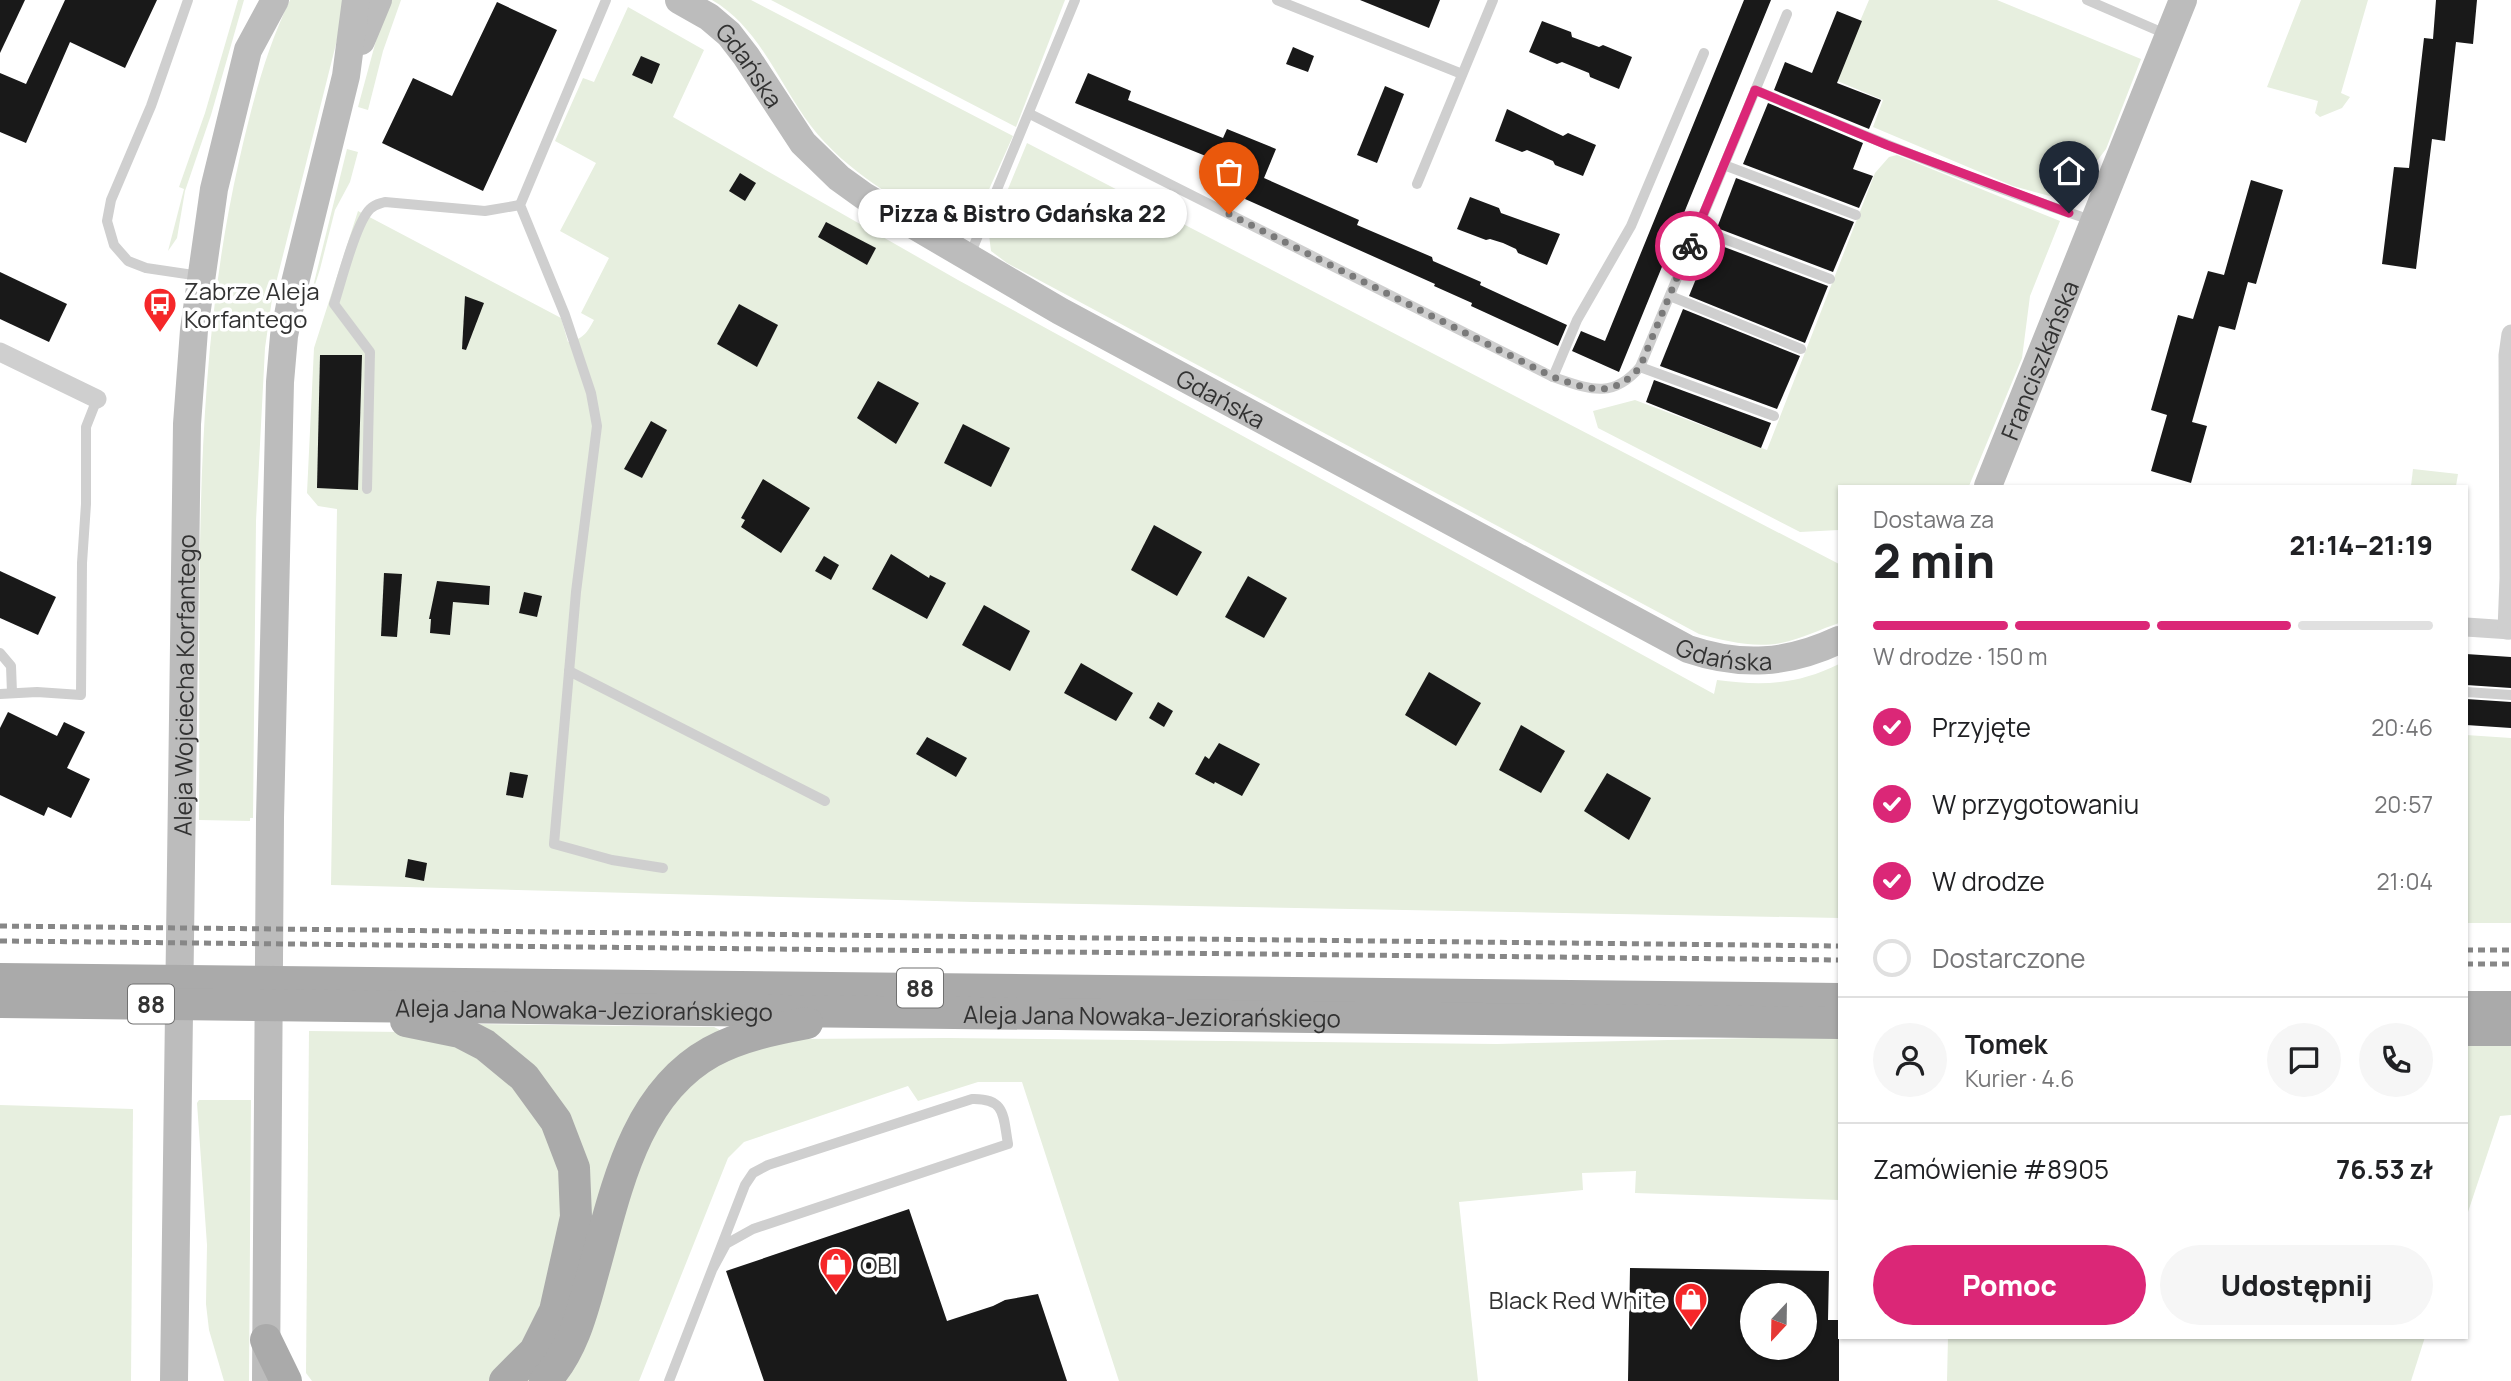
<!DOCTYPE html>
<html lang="pl">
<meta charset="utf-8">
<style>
:root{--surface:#fff;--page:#f6f6f6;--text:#202124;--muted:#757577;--line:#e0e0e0;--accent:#db2777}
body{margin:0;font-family:Manrope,sans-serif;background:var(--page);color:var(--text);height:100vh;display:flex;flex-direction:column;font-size:26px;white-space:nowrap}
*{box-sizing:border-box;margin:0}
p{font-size:23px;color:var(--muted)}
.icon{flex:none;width:38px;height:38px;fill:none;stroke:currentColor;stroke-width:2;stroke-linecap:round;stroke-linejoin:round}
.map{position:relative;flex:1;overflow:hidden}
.details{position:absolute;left:1838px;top:485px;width:630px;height:854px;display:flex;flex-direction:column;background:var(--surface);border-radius:0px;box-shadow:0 2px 5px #0004}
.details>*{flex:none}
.needle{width:46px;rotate:202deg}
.buttons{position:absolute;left:1740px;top:1283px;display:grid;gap:14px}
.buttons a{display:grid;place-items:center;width:77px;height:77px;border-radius:50%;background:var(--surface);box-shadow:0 2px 5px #0004;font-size:35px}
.pin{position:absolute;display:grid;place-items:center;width:60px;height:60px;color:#fff;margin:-72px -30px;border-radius:50% 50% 50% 0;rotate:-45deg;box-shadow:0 0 7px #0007}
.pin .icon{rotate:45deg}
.courier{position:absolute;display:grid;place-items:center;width:70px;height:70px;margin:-35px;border:5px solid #db2777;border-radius:50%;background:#fff;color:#222;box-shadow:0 2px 9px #0007}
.bubble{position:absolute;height:49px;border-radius:24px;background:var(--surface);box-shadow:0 2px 5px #0004;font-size:23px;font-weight:800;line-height:49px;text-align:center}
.overview em{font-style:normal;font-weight:800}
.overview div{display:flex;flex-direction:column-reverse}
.overview{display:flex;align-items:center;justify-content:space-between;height:119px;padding:0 35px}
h1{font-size:46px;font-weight:800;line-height:52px}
.bar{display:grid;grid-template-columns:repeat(4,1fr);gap:10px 7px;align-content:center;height:84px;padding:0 35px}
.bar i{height:9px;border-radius:5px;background:var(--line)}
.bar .active{background:var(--accent)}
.bar p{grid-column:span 4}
.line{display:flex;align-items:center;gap:18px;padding:0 35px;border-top:2px solid var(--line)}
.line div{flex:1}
.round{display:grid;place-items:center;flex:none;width:74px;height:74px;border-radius:37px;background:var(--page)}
ol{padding:0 35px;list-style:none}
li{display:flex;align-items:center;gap:21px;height:77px}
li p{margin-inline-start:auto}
li .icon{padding:7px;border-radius:50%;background:var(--accent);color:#fff;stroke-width:4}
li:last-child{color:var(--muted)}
li i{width:38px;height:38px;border:4px solid var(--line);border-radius:50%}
.button{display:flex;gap:14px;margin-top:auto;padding:14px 35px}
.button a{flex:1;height:80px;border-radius:42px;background:var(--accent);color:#fff;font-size:28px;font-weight:800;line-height:80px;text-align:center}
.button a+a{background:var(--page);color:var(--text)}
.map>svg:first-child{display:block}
</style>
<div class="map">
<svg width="2511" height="1381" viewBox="0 0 2511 1381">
<rect width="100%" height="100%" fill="#fff"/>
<!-- green -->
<g fill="#e7efdf">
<polygon points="238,0 244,0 211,115 185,191 177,238 168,251 184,189 179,187 205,113"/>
<path d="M290 0H345L339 32 272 299 265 348 256 521 253 818H250V821L199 820C201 601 190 377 239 161 252 105 265 52 290 0Z"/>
<polygon points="387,0 401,0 383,51 368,110 358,107"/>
<path d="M712 0H751L1013 136 973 225 960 233 952 231C902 203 846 172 811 126 779 84 760 28 712 0Z"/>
<polygon points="771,0 1065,0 1016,127"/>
<polygon points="1869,0 1997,0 2141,59 2106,149 2069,198 2061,199 2013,186 1873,127 1883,100 1835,80"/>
<polygon points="2301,0 2368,0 2341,93 2350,97 2342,108 2320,117 2315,113 2318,101 2267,87"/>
<path d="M628 7 704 50 673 117 958 280 1714 694 1717 680C1762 686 1797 685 1839 664V918L974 902 331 885 337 509 318 506 307 493 314 348 358 211 561 318 568 342C583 339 587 333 594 320L581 313 609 258 560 231 596 163 555 141 583 78 594 82Z"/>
<path d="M1027 143 1839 564V623C1821 629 1801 639 1781 643 1753 648 1725 641 1699 634L1007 263 991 251 989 235Z"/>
<polygon points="347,149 358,152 350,182 335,210 320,269 308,307"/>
<polygon points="1897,155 2060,221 2030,296 2022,358 1969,486 1839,486 1839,530 1800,532 1598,428 1593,411 1635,400 1767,450 1875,173 1889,157"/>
<polygon points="2413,469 2458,474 2456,486 2411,486"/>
<polygon points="2466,735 2511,738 2511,923 2466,923"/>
<polygon points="478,1024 714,1027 720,1030 720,1032 693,1049 531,1381 522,1381 586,1182"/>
<polygon points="309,1031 404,1032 440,1037 499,1070 553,1133 564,1208 547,1306 505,1369 490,1381 312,1381 306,1373"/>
<polygon points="1839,1036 1839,1200 1635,1193 1636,1171 1582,1173 1583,1190 1459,1202 1478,1381 1119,1381 1022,1082 978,1082 918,1101 908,1086 744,1142 728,1158 639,1381 560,1381 647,1137 706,1065 792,1039 947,1038 1497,1044"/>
<polygon points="2466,1042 2511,1043 2511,1115 2500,1116 2466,1218"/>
<polygon points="199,1100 251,1100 249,1381 224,1381 209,1330 206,1304 207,1245 197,1103"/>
<polygon points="0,1105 133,1109 131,1381 0,1381"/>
<polygon points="1948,1337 2425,1337 2411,1381 1947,1381"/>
</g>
<!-- building -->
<g fill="#191919" fill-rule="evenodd">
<polygon points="0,0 25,0 0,53"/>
<polygon points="65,0 157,0 125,68 70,42 26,143 0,132 0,73 26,84"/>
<polygon points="1360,0 1440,0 1429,28"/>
<polygon points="1744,0 1771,0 1619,372 1572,351 1581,331 1605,341"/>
<polygon points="2436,0 2477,0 2473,44 2456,42 2445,141 2432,139 2416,269 2382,264 2394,167 2409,168 2424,38 2433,39"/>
<polygon points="497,2 557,30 483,191 382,143 413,78 452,96"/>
<polygon points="1837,11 1862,21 1837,83 1881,100 1869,129 1774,90 1785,62 1812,73"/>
<polygon points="1542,21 1571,32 1572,37 1599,47 1603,45 1632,57 1619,89 1590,77 1589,73 1562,62 1557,64 1529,52"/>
<polygon points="1293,47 1314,56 1308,72 1286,64"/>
<polygon points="641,56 660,64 652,84 632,75"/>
<polygon points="1088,73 1131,91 1128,100 1223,138 1227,129 1276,149 1264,178 1359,220 1357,225 1432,257 1433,261 1481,282 1480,285 1567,325 1558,346 1471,306 1472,303 1434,286 1435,284 1245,199 1255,176 1075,103"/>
<polygon points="1385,86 1404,94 1377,163 1357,155"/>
<polygon points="1768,103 1863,143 1853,169 1873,176 1859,208 1743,164"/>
<polygon points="1507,109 1550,130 1563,136 1568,133 1596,145 1583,176 1555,165 1553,161 1527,150 1522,152 1495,141"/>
<polygon points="740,173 756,183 745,201 729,191"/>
<polygon points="1736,178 1854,222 1833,272 1717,228"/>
<polygon points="2251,180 2283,190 2256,284 2248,282 2235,330 2219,326 2192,422 2207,426 2191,483 2151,471 2167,415 2151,410 2178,315 2193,319 2208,271 2224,275"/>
<polygon points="1470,197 1499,208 1501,213 1560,234 1547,265 1518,253 1516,249 1503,243 1490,239 1486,240 1457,229"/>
<polygon points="826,222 876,248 867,265 818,237"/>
<polygon points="1711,242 1828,286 1805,343 1689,296"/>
<polygon points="0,272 67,304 49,342 0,319"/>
<polygon points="465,296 484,303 466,350 462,349"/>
<polygon points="739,304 778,325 757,367 717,344"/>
<polygon points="1683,309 1800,356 1777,409 1660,366"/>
<polygon points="320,355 362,355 358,490 317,488"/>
<polygon points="1654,380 1771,423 1761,448 1646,402"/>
<polygon points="878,381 919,403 896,444 857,418"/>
<polygon points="651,421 667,430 642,478 624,469"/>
<polygon points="963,424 1010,448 991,487 944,463"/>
<polygon points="763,479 810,508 781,553 741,527 745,520 741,518"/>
<polygon points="1154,525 1202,552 1177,596 1131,570"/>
<polygon points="891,554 929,578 930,575 946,583 927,619 872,589"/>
<polygon points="824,556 839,565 831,580 815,571"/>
<polygon points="0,571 56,597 38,635 0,618"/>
<polygon points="384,573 402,574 397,637 381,636"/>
<polygon points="1248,576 1287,598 1264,638 1225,617"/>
<polygon points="437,581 490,586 489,605 453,602 450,635 430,633 431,619 429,619"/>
<polygon points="524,592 542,596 537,617 519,613"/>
<polygon points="984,605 1030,631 1010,671 962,645"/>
<polygon points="2466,654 2511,657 2511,688 2466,685"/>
<polygon points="1081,663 1133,693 1116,721 1064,693"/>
<polygon points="1429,672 1481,703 1456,746 1405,715"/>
<polygon points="2466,699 2511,702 2511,728 2466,725"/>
<polygon points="1158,702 1173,711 1164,727 1149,718"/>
<polygon points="8,712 57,736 64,722 85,732 67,768 90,779 71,818 48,807 44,816 0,795 0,728"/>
<polygon points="1521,725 1565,751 1541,793 1499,770"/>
<polygon points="927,737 967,758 956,777 916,754"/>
<polygon points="1219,743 1260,764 1242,796 1215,782 1214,784 1195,774 1205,756 1209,759"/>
<polygon points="510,772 528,775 523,798 506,795"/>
<polygon points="1607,773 1651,798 1629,840 1584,811"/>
<polygon points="408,859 427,863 424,881 405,877"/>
<polygon points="909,1209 947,1321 993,1306 1005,1300 1038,1294 1067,1381 764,1381 726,1271"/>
<path d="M1630 1268 1829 1271 1828 1320H1839V1381H1628ZM1752 1295H1804V1348H1752Z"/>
</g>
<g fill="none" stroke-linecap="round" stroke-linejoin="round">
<!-- lane -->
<g stroke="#cfcfcf" stroke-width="10">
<polyline points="188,0 151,106 111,200 107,221 114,245 128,261 146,268 200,276"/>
<polyline points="606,0 520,205 565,315 591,393 597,426 576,592 554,844 612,860 663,868"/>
<polyline points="1277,0 1462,74"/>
<polyline points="2087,0 2168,35"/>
<path d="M1755 90C1866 136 1977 183 2091 220"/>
<path d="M1030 114 1553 377C1589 389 1612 400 1640 367L1787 14"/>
<polyline points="1724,165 1856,215"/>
<polyline points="1417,184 1493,0"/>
<polyline points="1698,229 1830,279"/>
<polyline points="970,255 1075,0"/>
<polyline points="1670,296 1801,349"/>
<polyline points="1640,367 1774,416"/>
<polyline points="1553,377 1577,320 1631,226 1704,53"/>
<path d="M367 489 370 352 334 304C341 282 356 223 370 209 375 204 379 204 385 202L485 211 520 205"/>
<polyline points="0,653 11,666 12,693"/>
<polyline points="569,671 825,801"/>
<polyline points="2466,692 2511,695"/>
<polyline points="0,694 37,692 81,695 82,563 86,504 86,427 97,399"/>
<path d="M669 1381 745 1185 753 1173 768 1165 972 1099C1006 1098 1003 1116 1008 1144L753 1229 726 1244 713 1268"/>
</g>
<!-- street -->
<g stroke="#cfcfcf" stroke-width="19">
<polyline points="0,352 97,399"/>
<polyline points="2466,627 2511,630"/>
<polyline points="2507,630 2509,578 2508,355 2511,334"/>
</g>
<!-- secondary -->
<g stroke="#bcbcbc" stroke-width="28">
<path id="s1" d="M679 0 709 17 729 34 746 56 803 143 839 178 864 196 1060 311 1688 649C1741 667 1788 664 1839 640"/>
<polyline points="361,41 378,0"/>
<path id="s2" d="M1988 486 2183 0"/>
<path id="s3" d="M174 1381 187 424 194 330 214 189 248 50 275 0"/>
<polyline points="266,1381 270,818 280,382 284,336 292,295 346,76 356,0"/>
</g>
<!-- primary -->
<g stroke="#aaa" stroke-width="32">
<polyline points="0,979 1839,999"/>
<path id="s4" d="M0 1002 1839 1023"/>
<polyline points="2466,1007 2511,1007"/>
<polyline points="406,1021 460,1032 485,1045 524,1077 556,1121 574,1168 576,1217 555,1311 535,1351 505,1381"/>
<polyline points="2466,1030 2511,1030"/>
<polyline points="266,1340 286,1381"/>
<path d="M545 1381C572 1352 582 1313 592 1276 615 1196 632 1096 711 1052 740 1036 775 1029 807 1023"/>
</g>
<!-- rail -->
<g stroke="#878787" stroke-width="5" stroke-dasharray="7 5" stroke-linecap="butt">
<polyline points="0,926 1839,946"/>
<polyline points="0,941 1839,960"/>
<polyline points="2466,950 2511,950"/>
<polyline points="2466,964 2511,964"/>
</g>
</g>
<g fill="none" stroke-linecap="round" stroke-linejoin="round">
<!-- done -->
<path stroke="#7a7a7a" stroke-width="7" stroke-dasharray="0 12.6" d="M1229 214 1553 377C1589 389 1612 400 1640 367L1690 246"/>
<!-- route -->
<polyline stroke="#db2777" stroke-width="9" points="1690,246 1755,90 1887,145 2069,213"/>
</g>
<!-- icons -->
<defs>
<symbol id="bus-pin" viewBox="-11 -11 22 30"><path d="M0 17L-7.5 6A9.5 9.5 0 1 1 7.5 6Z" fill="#f52729" stroke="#fff"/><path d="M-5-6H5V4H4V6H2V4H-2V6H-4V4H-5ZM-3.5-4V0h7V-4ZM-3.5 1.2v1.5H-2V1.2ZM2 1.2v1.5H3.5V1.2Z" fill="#fff"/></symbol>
<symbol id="shop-pin" viewBox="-11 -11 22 30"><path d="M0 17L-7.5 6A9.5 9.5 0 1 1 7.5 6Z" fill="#f52729" stroke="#fff"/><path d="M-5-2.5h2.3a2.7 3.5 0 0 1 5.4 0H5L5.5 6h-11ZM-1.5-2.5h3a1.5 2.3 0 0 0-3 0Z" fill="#fff"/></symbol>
</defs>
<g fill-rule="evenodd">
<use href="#bus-pin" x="141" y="285" width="38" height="52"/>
<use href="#shop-pin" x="817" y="1245" width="38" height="52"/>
<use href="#shop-pin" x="1672" y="1280" width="38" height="52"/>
</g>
<g text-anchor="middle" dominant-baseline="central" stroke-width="7" stroke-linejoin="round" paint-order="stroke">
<!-- shield labels -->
<g fill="#fff" stroke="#707070" stroke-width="2">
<rect x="897" y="968.5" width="46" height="39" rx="5"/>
<rect x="128" y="984.5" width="46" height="39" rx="5"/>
</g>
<g font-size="23" font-weight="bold" fill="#323232">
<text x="920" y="988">88</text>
<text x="151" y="1004">88</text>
</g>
<!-- street labels -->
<g font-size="24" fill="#323232" stroke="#fff">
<text stroke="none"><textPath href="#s1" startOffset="98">Gdańska</textPath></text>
<text stroke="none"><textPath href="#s2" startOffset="136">Franciszkańska</textPath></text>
<text stroke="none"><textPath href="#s1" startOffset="684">Gdańska</textPath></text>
<text stroke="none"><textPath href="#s1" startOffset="1251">Gdańska</textPath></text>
<text stroke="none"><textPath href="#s3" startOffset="696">Aleja Wojciecha Korfantego</textPath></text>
<text stroke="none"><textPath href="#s4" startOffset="584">Aleja Jana Nowaka-Jeziorańskiego</textPath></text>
<text stroke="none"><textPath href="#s4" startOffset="1152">Aleja Jana Nowaka-Jeziorańskiego</textPath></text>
</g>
<!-- poi labels -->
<g font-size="24" fill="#323232" stroke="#fff" text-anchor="start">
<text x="184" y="290">Zabrze Aleja<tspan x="184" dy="28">Korfantego</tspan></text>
<text x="860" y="1264">OBI</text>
<text x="1666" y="1299" text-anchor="end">Black Red White</text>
</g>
</g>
</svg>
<div class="buttons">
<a><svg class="needle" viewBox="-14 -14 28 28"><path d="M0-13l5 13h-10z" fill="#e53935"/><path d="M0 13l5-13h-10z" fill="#757577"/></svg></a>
</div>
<div class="pin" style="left:1229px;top:214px;background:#ea580c"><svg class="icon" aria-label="bag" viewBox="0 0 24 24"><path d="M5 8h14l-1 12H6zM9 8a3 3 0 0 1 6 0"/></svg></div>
<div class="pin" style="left:2069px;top:213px;background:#1f2937"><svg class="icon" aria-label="home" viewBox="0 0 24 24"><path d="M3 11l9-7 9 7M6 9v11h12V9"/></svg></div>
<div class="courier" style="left:1690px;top:246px"><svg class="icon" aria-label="bike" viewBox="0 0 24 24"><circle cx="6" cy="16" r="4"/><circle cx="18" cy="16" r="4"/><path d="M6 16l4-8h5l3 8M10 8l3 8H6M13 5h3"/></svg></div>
<div class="bubble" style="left:858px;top:189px;width:329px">Pizza &amp; Bistro Gdańska 22</div>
<section class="details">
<div class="overview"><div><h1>2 min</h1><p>Dostawa za</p></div><em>21:14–21:19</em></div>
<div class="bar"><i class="active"></i><i class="active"></i><i class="active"></i><i></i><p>W drodze · 150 m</p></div>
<ol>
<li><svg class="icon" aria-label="check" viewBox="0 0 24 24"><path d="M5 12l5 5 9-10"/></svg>Przyjęte<p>20:46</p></li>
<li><svg class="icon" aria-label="check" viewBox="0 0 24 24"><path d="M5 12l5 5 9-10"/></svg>W przygotowaniu<p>20:57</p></li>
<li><svg class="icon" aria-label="check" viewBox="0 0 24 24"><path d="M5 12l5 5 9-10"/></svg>W drodze<p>21:04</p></li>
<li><i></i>Dostarczone</li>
</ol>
<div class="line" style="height:126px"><a class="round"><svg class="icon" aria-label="person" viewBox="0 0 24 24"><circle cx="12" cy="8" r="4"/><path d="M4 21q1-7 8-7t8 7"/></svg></a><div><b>Tomek</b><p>Kurier · 4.6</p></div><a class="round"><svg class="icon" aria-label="chat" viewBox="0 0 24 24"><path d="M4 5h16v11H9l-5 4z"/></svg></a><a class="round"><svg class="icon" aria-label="phone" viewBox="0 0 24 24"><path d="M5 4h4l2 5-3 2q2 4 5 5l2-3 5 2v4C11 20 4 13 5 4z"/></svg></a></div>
<div class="line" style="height:91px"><div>Zamówienie #8905</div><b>76.53 zł</b></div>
<div class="button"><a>Pomoc</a><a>Udostępnij</a></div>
</section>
</div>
